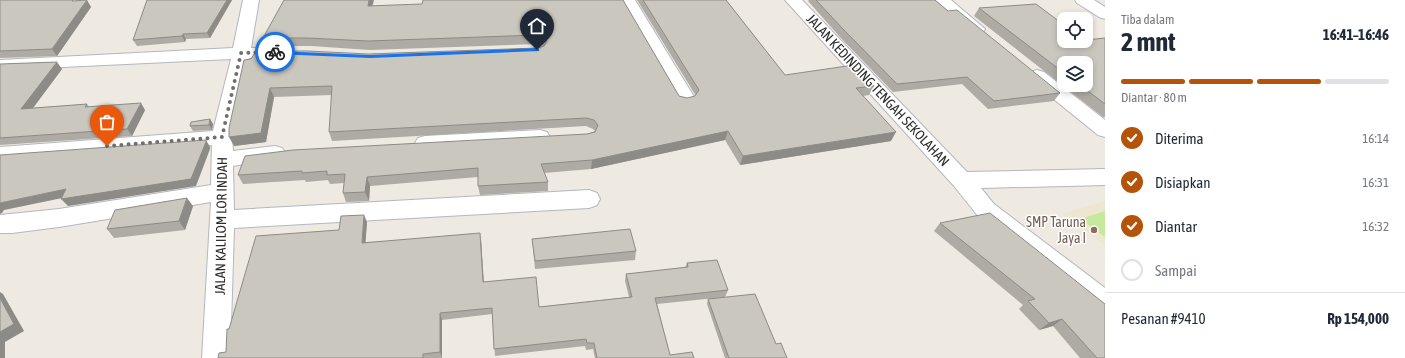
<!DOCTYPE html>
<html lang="id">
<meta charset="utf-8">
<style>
:root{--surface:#fff;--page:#f6f6f7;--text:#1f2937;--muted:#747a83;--line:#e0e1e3;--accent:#b45309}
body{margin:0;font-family:"Asap Condensed",sans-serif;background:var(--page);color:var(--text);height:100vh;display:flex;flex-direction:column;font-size:15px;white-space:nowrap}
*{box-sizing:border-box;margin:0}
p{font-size:13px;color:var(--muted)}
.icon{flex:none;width:22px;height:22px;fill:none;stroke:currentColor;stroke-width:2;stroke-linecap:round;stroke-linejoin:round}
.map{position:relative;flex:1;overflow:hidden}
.sheet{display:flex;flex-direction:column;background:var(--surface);width:300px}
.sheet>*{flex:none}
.fabs{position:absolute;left:1057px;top:12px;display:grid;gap:8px}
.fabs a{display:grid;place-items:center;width:36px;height:36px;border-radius:8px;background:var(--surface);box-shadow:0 2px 6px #0003;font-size:20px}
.pin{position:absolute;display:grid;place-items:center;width:34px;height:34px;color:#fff;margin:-41px -17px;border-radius:50% 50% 50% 0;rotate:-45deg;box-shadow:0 0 4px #0007}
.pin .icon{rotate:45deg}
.courier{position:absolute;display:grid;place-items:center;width:40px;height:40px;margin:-20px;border:3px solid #1a73e8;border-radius:50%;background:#fff;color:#222;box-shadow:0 1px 5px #0007}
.overview em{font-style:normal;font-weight:700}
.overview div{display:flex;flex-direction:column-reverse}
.overview{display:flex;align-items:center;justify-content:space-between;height:68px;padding:0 16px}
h1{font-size:26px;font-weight:700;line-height:30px}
.bar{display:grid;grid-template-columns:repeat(4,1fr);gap:6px 4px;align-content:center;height:48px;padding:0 16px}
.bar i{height:5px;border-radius:3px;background:var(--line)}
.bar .on{background:var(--accent)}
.bar p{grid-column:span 4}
.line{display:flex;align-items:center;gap:10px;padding:0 16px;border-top:1px solid var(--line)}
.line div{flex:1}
ol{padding:0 16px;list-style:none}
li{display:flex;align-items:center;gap:12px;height:44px}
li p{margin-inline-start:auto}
li .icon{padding:4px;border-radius:50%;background:var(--accent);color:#fff;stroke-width:4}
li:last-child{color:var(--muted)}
li i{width:22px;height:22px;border:2px solid var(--line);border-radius:50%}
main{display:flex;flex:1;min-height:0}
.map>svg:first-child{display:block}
</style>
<main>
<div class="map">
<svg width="1105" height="358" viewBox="0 0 1105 358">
<rect width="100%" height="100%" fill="#eee9e1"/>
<!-- education -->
<polygon fill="#efe6d1" points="1105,201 1105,245 1062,214"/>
<!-- pitch -->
<polygon fill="#c7e99c" points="1105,211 1105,237 1080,219"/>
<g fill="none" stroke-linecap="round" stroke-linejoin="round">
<defs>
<g id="minor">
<polygon points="243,0 259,0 251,48 284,48 290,49 293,53 290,57 284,58 249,58 232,137 233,151 275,146 282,148 286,153 282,158 233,166 234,210 589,190 597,193 600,199 597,205 589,208 234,228 230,358 202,358 211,202 59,227 12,233 0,233 0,215 59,209 211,185 212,145 0,161 0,147 213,131 231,59 0,70 0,60 233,48"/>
<polygon points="619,0 635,0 696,100 693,104 686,106 679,104"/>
<polygon points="785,0 802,0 967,172 1105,169 1105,185 981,188 994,204 1105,288 1105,314 1096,311 978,216 954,186"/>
<polygon points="933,0 951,0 985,29 983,33 977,34 971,33"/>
<polygon points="1075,0 1094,0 1105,7 1105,19 1099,17 1077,3"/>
<polygon points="1037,70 1044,72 1105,120 1105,137 1098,135 1030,80 1028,76 1030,72"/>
<polygon points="540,130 547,132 550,137 547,142 540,144 425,150 418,148 415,143 418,138 425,136"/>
</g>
</defs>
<!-- minor casing -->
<use href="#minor" stroke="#b4b7c0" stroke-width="2"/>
<!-- minor -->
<use href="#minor" fill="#fff" fill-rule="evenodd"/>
</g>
<!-- wall -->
<g fill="#aeaba4" fill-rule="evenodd">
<polygon points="0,0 91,7 57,56 0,58"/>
<polygon points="147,0 232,0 210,38 186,39 185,42 137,46 133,40"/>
<polygon points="623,0 679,96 687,98 696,96 637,0 726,0 785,75 874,86 869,95 863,96 891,141 740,165 725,140 591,169 544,173 548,182 548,191 480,195 478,186 478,177 370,186 369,201 346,202 343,193 344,183 330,184 328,180 306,182 305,180 243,184 238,175 587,134 595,131 593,129 586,126 332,141 329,132 332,95 274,97 266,142 234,146 244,60 368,54 537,48 544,46 537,44 370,50 311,46 267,46 263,38 372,6"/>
<polygon points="809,0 935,0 948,11 1060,93 1054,101 988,109 962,84 893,92 839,36 808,1"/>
<path d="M979 8 1064 41H1086L1105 38V117H1103L974 16ZM1064 63 1086 85H1064Z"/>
<polygon points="0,64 62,69 33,108 87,104 89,107 145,110 132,136 0,145"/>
<polygon points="210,119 213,124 212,130 193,131 190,126"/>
<polygon points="193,206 185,230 114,238 107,229"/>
<polygon points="367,222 365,242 481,240 484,282 539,307 629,297 625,281 626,274 685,268 687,263 728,290 725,297 657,304 670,355 694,358 595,358 593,349 586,350 585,346 495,356 492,314 442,320 442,358 218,358 226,352 229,329 339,230"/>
<polygon points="940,223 1105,304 1105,358 1080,358 1053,326 1039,330 1019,309 1023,305 934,231"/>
<polygon points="532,239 636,251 635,260 535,269 533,247"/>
<polygon points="708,299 776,344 787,358 725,358 707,304"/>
</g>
<!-- shaded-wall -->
<g fill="#8d8b86">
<polygon points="87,0 91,7 57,56 52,49"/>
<polygon points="227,0 232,0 210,38 207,33"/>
<polygon points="369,0 374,0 370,15 368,6"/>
<polygon points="183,34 186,39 185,42 182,36"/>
<polygon points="57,62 62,69 27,116 21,109"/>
<polygon points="270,88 274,97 266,142 234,146 229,137"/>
<polygon points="141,103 145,110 132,136 127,129"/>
<polygon points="210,119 213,124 212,130 209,125"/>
<polygon points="728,131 725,140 591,169 592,160"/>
<polygon points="896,132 891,141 740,165 743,156"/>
<polygon points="206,140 210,147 210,149 196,186 68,206 61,199"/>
<polygon points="367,177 370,186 369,201 365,192"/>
<polygon points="66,189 72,196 4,210 2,213 0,214 0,203"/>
<polygon points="187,198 193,206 185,230 179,221"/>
<polygon points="364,215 367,222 365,250 362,243"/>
<polygon points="480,233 481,240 484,289 483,282"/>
<polygon points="0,292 3,294 24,331 5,342 5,358 0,358"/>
<polygon points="440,313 442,320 442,358 440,352"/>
<polygon points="1062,319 1053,326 1039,330 1049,323"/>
</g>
<!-- building -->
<g fill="#cac7bf" stroke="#8d8b86">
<polygon points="0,0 73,0 72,1 87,0 52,49 0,51"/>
<polygon points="147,0 227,0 207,33 183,34 182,36 133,40"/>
<polygon points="284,0 369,0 368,6 422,4 423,0 623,0 679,96 687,98 695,96 699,90 643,0 726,0 785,75 854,65 874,86 856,88 896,132 743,156 728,131 592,160 541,164 548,182 478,186 478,168 367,177 365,192 343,193 345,174 327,175 327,171 302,173 302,171 238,175 245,156 293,150 587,134 595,132 598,125 594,120 586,118 329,132 332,86 270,88 261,133 229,137 229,128 244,60 251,59 256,51 308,51 368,54 537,48 544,46 547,41 544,36 537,35 368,41 308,38 263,38"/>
<polygon points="816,0 935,0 948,11 957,10 1060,93 994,101 967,77 897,84 842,28"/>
<polygon points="1036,4 1064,25 1064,41 1086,41 1086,40 1105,38 1105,104 1080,85 1086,85 1086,63 1064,63 1064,73 979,8"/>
<polygon points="57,62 21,109 87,104 85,107 141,103 127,129 0,138 0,64"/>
<polygon points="210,119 209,125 190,126 191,122"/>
<polygon points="206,140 206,142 191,179 61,199 66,189 0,203 0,155"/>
<polygon points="187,198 179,221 107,229 115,210"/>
<polygon points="990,213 1105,304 1105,358 1097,358 1062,319 1049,323 1028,301 1035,299 940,223"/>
<polygon points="364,215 362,243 480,233 483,282 536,277 539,307 632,297 626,274 688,267 687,263 717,260 728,290 655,298 670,355 692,352 694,358 597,358 594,343 587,343 586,339 494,349 492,308 440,313 440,352 423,354 423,358 218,358 219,353 226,352 227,329 229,329 256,236 339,230 341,216"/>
<polygon points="630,229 636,251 535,261 532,239"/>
<polygon points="755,294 776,344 781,343 787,358 729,358 708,299"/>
<polygon points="0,298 14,324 0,332"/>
</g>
<!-- route -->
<polygon fill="#1a73e8" points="537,48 539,49 539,51 370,58 275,54 272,52 275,51 370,55"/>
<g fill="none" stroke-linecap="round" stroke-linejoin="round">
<!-- done -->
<polyline stroke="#716f6d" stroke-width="4" stroke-dasharray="0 7.2" points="107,146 222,137 241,53 275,52"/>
</g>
<!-- markers -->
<circle fill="#8d6e63" stroke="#fff" stroke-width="1.5" cx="1094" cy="230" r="4"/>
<g text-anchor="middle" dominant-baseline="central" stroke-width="3" stroke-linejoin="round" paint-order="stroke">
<!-- street labels -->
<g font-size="14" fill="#2e2e2e" stroke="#fff">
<text transform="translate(878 90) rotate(47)">JALAN KEDINDING TENGAH SEKOLAHAN</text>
<text transform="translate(221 226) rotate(-89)">JALAN KALILOM LOR INDAH</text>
</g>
<!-- education labels -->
<g font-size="14" fill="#785e54" stroke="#fff" text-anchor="end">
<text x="1086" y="222">SMP Taruna<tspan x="1086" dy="16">Jaya I</tspan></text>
</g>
</g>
</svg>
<div class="fabs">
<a><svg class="icon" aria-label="locate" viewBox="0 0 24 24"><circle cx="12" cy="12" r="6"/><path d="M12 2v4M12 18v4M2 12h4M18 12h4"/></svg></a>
<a><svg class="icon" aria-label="layers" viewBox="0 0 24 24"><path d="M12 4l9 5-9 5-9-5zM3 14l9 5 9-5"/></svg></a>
</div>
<div class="pin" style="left:107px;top:146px;background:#ea580c"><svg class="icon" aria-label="bag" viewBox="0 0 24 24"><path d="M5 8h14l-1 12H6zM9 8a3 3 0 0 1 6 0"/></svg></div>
<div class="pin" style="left:537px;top:50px;background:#1f2937"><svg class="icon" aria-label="home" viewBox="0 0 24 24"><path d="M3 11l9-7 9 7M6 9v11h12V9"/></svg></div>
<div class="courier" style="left:275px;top:52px"><svg class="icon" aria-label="bike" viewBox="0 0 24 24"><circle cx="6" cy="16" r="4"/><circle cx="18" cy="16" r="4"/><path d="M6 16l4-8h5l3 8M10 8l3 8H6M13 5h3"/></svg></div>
</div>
<section class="sheet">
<div class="overview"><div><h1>2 mnt</h1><p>Tiba dalam</p></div><em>16:41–16:46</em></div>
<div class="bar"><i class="on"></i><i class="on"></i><i class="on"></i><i></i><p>Diantar · 80 m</p></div>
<ol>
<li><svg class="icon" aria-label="check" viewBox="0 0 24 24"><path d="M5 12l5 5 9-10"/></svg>Diterima<p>16:14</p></li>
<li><svg class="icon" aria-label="check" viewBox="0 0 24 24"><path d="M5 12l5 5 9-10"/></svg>Disiapkan<p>16:31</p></li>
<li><svg class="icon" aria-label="check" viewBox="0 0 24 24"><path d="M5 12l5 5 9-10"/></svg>Diantar<p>16:32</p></li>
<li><i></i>Sampai</li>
</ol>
<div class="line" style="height:52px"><div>Pesanan #9410</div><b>Rp 154,000</b></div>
</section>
</main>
